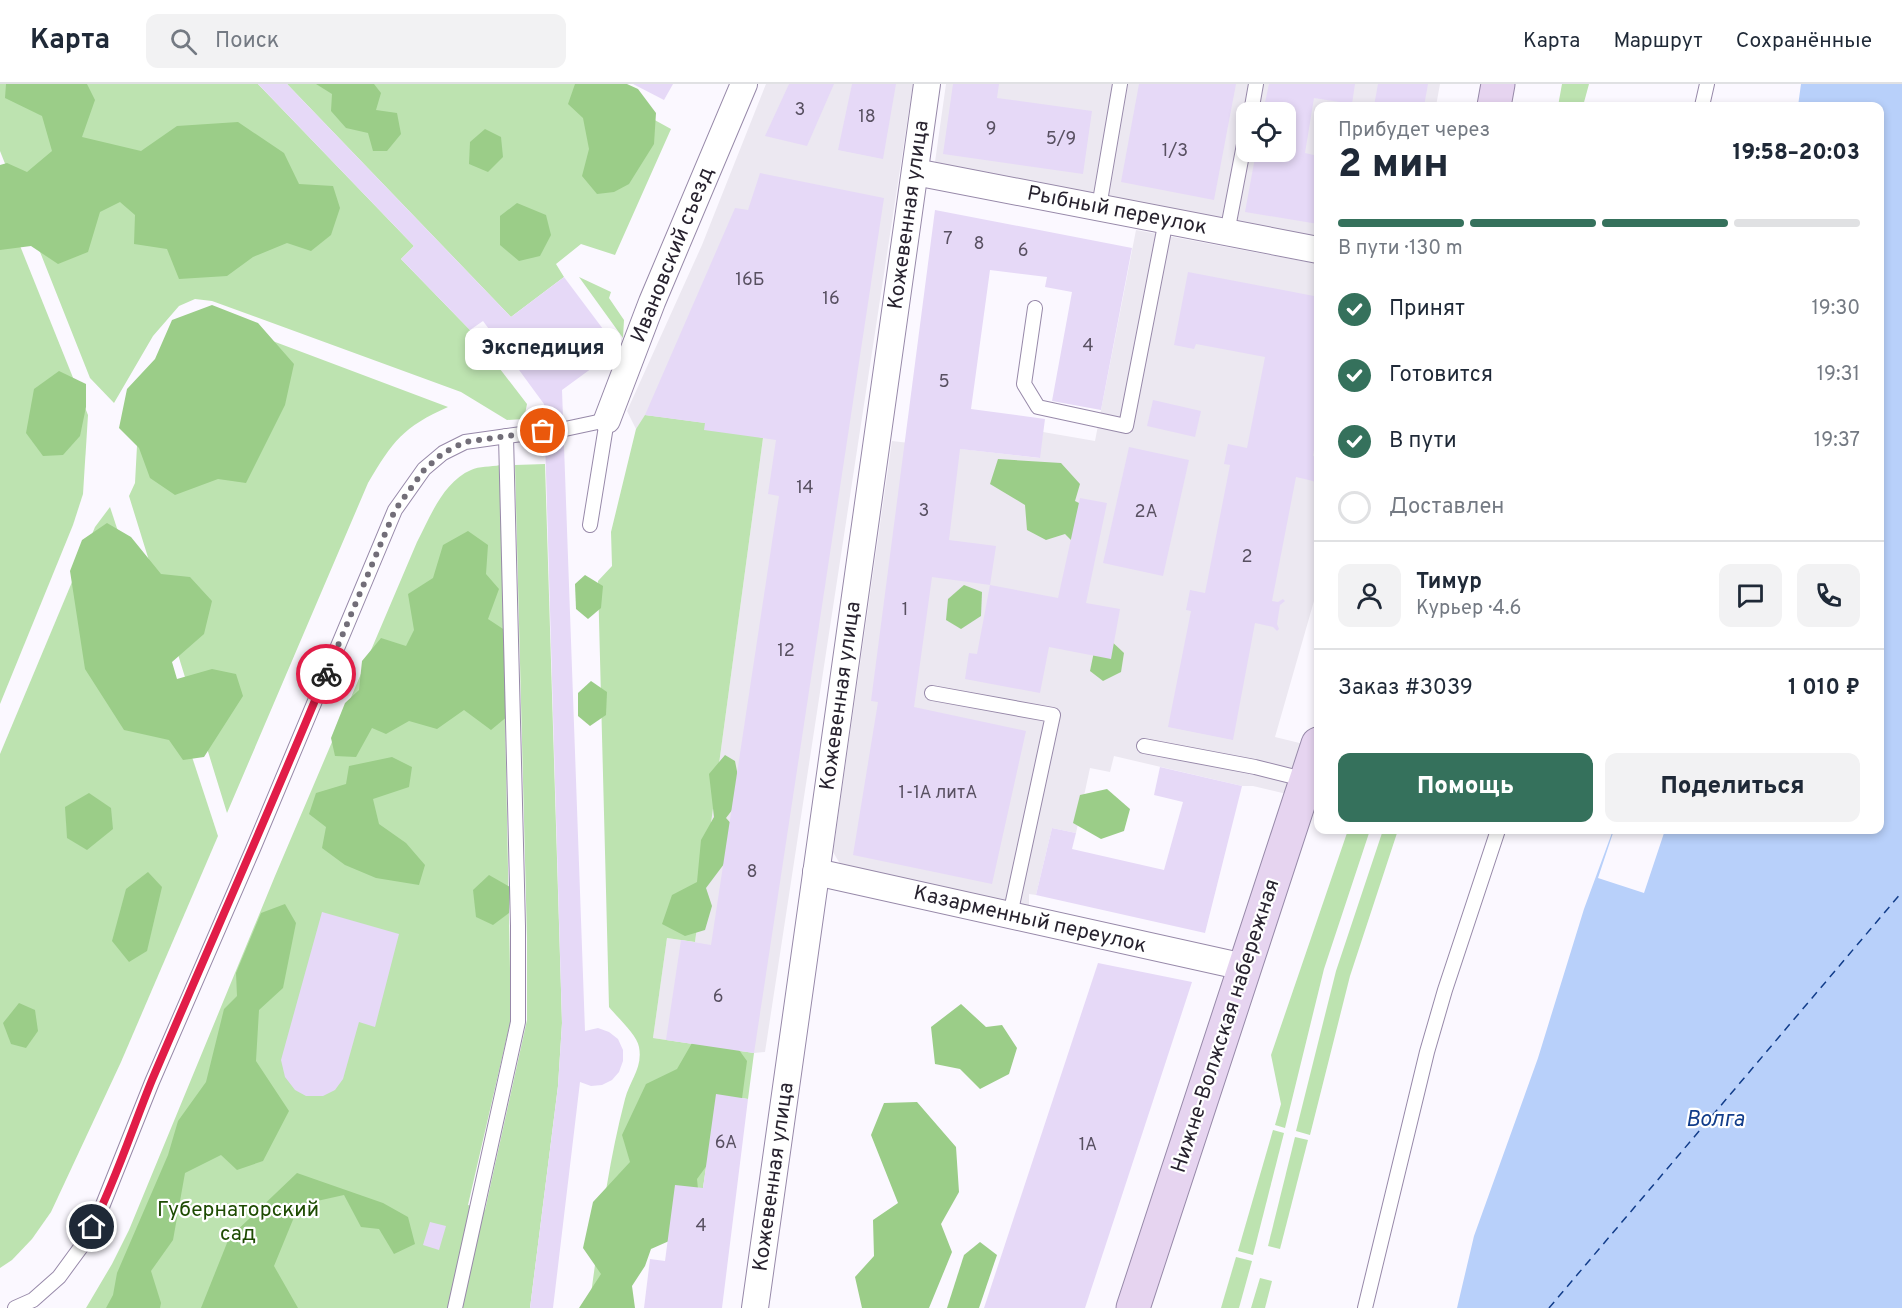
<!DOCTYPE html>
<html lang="ru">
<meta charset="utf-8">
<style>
:root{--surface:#fff;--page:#f2f2f3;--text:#1f2937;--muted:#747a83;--line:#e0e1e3;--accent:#35715c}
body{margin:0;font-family:Overpass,sans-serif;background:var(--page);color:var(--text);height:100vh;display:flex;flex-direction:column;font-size:22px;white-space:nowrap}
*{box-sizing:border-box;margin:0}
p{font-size:20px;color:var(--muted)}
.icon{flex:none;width:33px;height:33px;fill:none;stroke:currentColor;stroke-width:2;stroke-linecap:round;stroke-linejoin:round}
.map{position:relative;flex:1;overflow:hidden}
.sheet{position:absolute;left:1314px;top:18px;width:570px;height:732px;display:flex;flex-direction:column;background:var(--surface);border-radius:12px;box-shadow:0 3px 9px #0003}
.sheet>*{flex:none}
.fabs{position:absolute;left:1236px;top:18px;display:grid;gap:12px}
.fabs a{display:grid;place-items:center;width:60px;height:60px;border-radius:12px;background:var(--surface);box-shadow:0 3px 9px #0003;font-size:30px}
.pin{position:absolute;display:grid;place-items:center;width:51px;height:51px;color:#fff;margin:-26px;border:3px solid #fff;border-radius:50%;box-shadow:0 2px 6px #0007}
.courier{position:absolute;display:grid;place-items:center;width:60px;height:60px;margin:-30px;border:4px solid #e11d48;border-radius:50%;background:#fff;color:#222;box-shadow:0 2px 8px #0007}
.bubble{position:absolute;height:42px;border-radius:12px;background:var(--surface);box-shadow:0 3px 9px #0003;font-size:20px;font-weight:800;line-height:42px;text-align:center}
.summary em{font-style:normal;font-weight:800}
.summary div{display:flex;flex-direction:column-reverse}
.summary{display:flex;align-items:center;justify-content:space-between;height:102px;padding:0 24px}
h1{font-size:39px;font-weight:800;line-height:45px}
.bar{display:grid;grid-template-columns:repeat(4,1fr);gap:9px 6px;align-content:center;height:72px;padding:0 24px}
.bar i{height:8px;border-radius:4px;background:var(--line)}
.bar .selected{background:var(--accent)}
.bar p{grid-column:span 4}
.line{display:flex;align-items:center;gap:15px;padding:0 24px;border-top:2px solid var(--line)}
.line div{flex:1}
.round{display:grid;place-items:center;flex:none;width:63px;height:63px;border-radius:12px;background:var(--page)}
ol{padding:0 24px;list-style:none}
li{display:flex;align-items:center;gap:18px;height:66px}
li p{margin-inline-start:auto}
li .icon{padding:6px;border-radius:50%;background:var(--accent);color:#fff;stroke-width:4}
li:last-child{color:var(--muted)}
li i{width:33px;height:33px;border:3px solid var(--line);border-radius:50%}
.cta{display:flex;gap:12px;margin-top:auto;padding:12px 24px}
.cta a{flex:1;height:69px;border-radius:12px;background:var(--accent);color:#fff;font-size:24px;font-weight:800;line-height:69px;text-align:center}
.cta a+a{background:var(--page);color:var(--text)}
header{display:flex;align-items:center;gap:36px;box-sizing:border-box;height:84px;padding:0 30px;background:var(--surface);border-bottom:2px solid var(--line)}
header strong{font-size:28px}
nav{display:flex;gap:33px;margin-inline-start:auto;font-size:21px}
.search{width:420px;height:54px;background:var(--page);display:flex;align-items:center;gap:15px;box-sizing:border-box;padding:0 21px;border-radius:12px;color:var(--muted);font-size:22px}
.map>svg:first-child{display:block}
</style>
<header>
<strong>Карта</strong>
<div class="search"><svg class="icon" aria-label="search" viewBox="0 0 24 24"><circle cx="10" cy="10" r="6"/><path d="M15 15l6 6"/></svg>Поиск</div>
<nav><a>Карта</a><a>Маршрут</a><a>Сохранённые</a></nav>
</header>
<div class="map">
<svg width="1902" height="1224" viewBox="0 0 1902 1224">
<rect width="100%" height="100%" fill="#fbf8ff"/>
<!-- built -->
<g fill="#ece8f1" fill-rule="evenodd">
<polygon points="766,0 913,0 765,968 754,969 653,954 667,854 695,858 763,354 646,331 636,345 627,327 702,161"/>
<path d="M946 0H1440L1436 22H1318V156L1243 143 935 78ZM1246 28H1286V68H1246Z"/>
<polygon points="1136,146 1318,180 1318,503 1275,653 1316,663 1299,713 1253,702 1242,702 1114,672 1110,688 1090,684 1076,749 1052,744 1036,811 1029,810 1029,821 1034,824 842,783 833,768 892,357 1039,374 1043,348 1095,357"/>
</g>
<!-- green -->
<g fill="#bde3b0">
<polygon points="0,0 258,0 414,162 401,175 470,246 527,320 524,335 507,336 461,308 212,217 195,215 179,222 153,252 114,319 90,294 0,67"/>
<polygon points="287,0 604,0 611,12 671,45 615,171 581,160 556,180 564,193 511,233"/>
<polygon points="1562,0 1589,0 1583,22 1558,22"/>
<polygon points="0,112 88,331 83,410 73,441 0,620"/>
<polygon points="579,193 611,208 609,214 624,236 623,254"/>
<path d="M209 233 448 323C403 343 393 357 368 399L227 729 129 412 135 399 138 343Z"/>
<path d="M645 331 705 339 763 354 695 858 667 854 653 954 754 969 748 1015 717 1011 703 1104 589 1224C599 1154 607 1084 625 1015 630 996 643 984 639 963 637 951 617 933 609 923L598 497 612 482 611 448 636 345Z"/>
<path d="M545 380 562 939 558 1002 530 1224H86L112 1180 129 1146 275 792 417 458C430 433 443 398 471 386 479 382 491 383 500 381L511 935 468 1121 485 1126 527 936V855L515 381Z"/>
<polygon points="110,423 218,752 121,978 51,1128 32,1155 12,1176 0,1184 0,670 95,443"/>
<polygon points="1348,746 1370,746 1324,885 1285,1044 1275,1041 1281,1020 1271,971"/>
<polygon points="1383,746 1398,746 1350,892 1310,1051 1296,1047 1336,887"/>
<polygon points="1273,1046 1284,1049 1253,1171 1238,1167"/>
<polygon points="1295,1053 1308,1056 1280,1165 1268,1162"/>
<polygon points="1236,1173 1252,1177 1239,1224 1221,1224"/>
<polygon points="1260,1194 1272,1197 1265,1224 1251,1224"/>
</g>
<!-- forest -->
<g fill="#9bcd88">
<polygon points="6,0 87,0 95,16 82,53 141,67 177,42 238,38 284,69 299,100 333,102 340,124 331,151 311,167 287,159 253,173 227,192 179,195 167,165 134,160 135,131 120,118 100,128 88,168 58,180 31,162 0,166 0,81 7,79 27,88 52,67 42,32 5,14"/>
<polygon points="316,0 374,0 381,9 376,26 397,29 401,50 387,67 373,67 368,49 346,44 331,27 332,10"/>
<polygon points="575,0 627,0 638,5 656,29 654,60 629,100 614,108 597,110 582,92 589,65 583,34 568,20"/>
<polygon points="485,45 501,53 503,73 488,88 469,80 470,58"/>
<polygon points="517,119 546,131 551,151 540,172 519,177 500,161 500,132"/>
<polygon points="212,221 258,239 294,280 285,321 246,399 218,395 175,411 150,394 139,364 119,344 127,305 155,275 172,236"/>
<polygon points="59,287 86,300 86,323 80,352 63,371 43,372 26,349 34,305"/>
<polygon points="998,375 1061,379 1080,400 1075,417 1099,429 1078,463 1065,450 1046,456 1027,446 1025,421 990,400"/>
<polygon points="107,439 131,453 161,490 190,493 212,517 204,550 172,578 177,595 212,585 236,590 243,612 204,673 183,676 169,656 124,646 85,585 70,487 82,456"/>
<polygon points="468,447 488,461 486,490 499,505 488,535 514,552 514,627 491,646 464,626 437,645 409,637 386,650 372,644 356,673 335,672 331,654 345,619 359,606 362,577 381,554 406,562 414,546 408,510 433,494 443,461"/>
<polygon points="585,491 603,502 601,524 588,535 576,525 575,500"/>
<polygon points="964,501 982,508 981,532 961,545 946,536 948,515"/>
<polygon points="1108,554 1124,569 1121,588 1103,597 1090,587 1096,558"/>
<polygon points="591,597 607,608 606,631 590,642 578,632 578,609"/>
<polygon points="725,671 735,677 742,713 726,734 737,746 733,768 706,804 712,822 705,846 685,852 662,840 672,811 697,798 701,756 714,733 709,690"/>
<polygon points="392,673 412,683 409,703 373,715 379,740 406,759 425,781 419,801 376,794 345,781 322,764 326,743 309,730 316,709 346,700 349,682"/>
<polygon points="1107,705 1130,725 1124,747 1101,755 1073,739 1080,711"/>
<polygon points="89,709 111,724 113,745 87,766 67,754 65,723"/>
<polygon points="148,788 162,803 147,867 129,878 112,857 126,805"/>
<polygon points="489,791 510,803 509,829 493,841 476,833 473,806"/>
<polygon points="285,820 296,839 283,904 259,926 256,977 289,1027 263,1077 237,1086 221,1071 185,1089 173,1156 151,1187 161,1219 160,1224 106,1224 113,1211 117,1189 168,1071 178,1037 206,998 224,925 237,912 236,889 261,829"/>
<polygon points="19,919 35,926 38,947 26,964 11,960 3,939"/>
<polygon points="961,920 986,943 1002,941 1017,964 1009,990 980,1005 960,985 935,980 931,943"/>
<polygon points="696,952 734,959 747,977 739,1037 697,1095 700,1126 685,1150 651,1165 645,1182 632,1202 635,1224 579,1224 601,1190 583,1164 593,1118 630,1078 622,1051 646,1000 677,985"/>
<polygon points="917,1018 956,1063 959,1108 941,1140 952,1168 929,1224 862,1224 855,1193 874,1172 873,1136 898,1119 871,1051 884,1019"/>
<polygon points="297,1089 383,1119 408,1133 415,1160 394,1170 379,1145 361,1143 344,1111 299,1121 274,1182 298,1224 201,1224 229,1154"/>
<polygon points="980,1158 997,1171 979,1224 947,1224 964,1171"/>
</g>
<!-- water -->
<polygon fill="#b8d0fa" points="1801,0 1902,0 1902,1224 1457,1224 1474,1152 1538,974 1584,825 1613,746 1880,746 1880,22 1798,22"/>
<!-- pier -->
<polygon fill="#fbf8ff" points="1614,746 1665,746 1644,809 1598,794"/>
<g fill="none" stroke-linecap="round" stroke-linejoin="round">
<!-- ferry -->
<polyline stroke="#123d8a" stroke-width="1.5" stroke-dasharray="8 6" stroke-linecap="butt" points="1549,1224 1902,808"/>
</g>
<!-- building -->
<g fill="#e6d9f7">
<polygon points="258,0 287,0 511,233 564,193 618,265 562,306 585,947 598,944 609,948 618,955 623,966 623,977 619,988 612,996 602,1001 591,1002 580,998 553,1224 530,1224 558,1002 562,939 544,320 483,237 470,246 401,175 414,162"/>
<polygon points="633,0 673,0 664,16"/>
<polygon points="789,0 834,0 807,62 765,52"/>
<polygon points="852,0 896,0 883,75 838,66"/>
<polygon points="953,0 999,0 997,14 1092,27 1083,90 943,70"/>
<polygon points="1139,0 1236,0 1214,116 1121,98"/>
<polygon points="1269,0 1355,0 1352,20 1314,14 1305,69 1318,72 1318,140 1245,128 1256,68 1286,68 1286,28 1263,28"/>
<polygon points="1378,0 1428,0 1424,22 1374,22"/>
<polygon points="760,89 884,114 754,969 666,956 681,856 711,861 779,412 768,410 776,356 704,346 705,339 645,331 735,124 748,126"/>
<polygon points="935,126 1132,164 1101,326 1052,317 1072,208 1045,203 1047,193 990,186 971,325 1045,335 1040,374 960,365 949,456 996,462 990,501 932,493 914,623 1026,647 992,800 853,771 878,618 871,617"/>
<polygon points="1188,188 1314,212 1318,208 1318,342 1313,372 1318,373 1317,394 1318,399 1318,401 1313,397 1296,393 1272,517 1278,518 1283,515 1285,517 1280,521 1277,540 1279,545 1277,547 1273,543 1255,539 1233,656 1168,643 1191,527 1186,526 1190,506 1205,509 1230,381 1224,380 1228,360 1247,364 1265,273 1196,260 1194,265 1174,261"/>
<polygon points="1153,316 1201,327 1195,353 1147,342"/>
<polygon points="1129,363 1189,376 1163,492 1103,479"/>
<polygon points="1080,414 1107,419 1086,519 1120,525 1111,575 1049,563 1040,609 965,595 969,569 977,570 990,501 1058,514"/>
<polygon points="1160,683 1242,702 1205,849 1036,811 1052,744 1076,749 1072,765 1164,786 1183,718 1154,711"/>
<polygon points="322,828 399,850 375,943 359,938 343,995 335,1006 323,1012 306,1012 295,1006 285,993 281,976"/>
<polygon points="1098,879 1192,898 1085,1224 984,1224"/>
<polygon points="716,1010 748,1015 722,1224 644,1224 650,1175 665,1177 675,1101 703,1104"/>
<polygon points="430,1138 446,1142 439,1166 423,1161"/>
</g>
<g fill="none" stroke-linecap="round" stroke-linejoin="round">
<defs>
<g id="lane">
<polyline points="1702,22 1707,0"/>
<polyline points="1251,28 1256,0"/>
<polyline points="1099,123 1120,0"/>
<polyline points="1227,149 1246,50"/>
<polyline points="1035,224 1024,300 1038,323 1126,342 1166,136"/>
<polyline points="565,345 607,336 590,441"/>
<polyline points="932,609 1053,631 1010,831"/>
<polyline points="1144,662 1255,683 1307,696"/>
<polyline points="15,1224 33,1216 59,1193 81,1163 102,1123 152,998 253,765 395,426 424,385 443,369 465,358 543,347"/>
<polyline points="455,1224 518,938 518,842 506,352"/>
<polyline points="1365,1224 1427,968 1445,906 1498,746"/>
</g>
<g id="street">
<polyline points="915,88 1318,166"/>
<polyline points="607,336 652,218 744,0"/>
<polyline points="816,788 1244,883"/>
<polyline points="755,1224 927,0"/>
</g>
<g id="secondary">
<polyline points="1494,22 1498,0"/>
<polyline points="1133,1224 1318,660"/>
</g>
</defs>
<!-- lane casing -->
<use href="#lane" stroke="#9789a9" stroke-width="16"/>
<!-- street casing -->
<use href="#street" stroke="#9789a9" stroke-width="28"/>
<!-- secondary casing -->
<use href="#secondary" stroke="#9789a9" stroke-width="35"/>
<!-- lane -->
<use href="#lane" stroke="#fff" stroke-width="14"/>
<!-- street -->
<use href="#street" stroke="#fff" stroke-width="26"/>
<!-- secondary -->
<use href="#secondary" stroke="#e6d4f0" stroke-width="33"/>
</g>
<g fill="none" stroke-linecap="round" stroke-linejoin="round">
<!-- done -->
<polyline stroke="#726e78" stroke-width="6" stroke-dasharray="0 10.8" points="326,590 395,426 424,386 443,369 465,358 543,347"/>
<!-- route -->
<path stroke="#e11d48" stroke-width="8" d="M92 1143C116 1096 132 1045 152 996 210 860 270 726 326 590"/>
</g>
<g text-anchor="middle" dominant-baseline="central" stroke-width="4.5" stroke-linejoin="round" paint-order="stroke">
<!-- number labels -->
<g font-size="18" fill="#585061">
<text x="800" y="26">3</text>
<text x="867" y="33">18</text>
<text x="991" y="45">9</text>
<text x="1061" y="55">5/9</text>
<text x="1175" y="67">1/3</text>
<text x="948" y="155">7</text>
<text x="979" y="160">8</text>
<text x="1023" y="167">6</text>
<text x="750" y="196">16Б</text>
<text x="831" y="215">16</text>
<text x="1088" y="262">4</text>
<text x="944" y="298">5</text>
<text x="805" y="404">14</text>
<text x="924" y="427">3</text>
<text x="1146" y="428">2А</text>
<text x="1247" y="473">2</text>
<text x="905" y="526">1</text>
<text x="786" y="567">12</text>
<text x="938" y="709">1-1А литА</text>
<text x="752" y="788">8</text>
<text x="718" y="913">6</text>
<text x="726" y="1059">6А</text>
<text x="1088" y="1061">1А</text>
<text x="701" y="1142">4</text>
</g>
<!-- street labels -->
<g font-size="21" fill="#28232f" stroke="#fff">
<text transform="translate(1117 127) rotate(11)">Рыбный переулок</text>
<text transform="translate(909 131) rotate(-82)">Кожевенная улица</text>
<text transform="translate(673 171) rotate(-68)">Ивановский съезд</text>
<text transform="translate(841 612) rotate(-82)">Кожевенная улица</text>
<text transform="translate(1030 836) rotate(13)">Казарменный переулок</text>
<text transform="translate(1226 942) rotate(-72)">Нижне-Волжская набережная</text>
<text transform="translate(774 1093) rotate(-82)">Кожевенная улица</text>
</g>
<!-- park labels -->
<g font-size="21" fill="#1d4b02" stroke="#fff">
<text x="238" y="1126">Губернаторский<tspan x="238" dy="24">сад</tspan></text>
</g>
<!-- water labels -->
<g font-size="22" font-style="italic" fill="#123d8a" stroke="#fff">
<text x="1715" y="1036">Волга</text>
</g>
</g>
</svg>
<div class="fabs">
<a><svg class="icon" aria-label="locate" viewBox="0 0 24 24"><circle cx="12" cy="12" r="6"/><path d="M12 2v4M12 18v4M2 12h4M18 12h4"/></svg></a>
</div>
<div class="pin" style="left:543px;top:347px;background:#ea580c"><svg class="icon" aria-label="bag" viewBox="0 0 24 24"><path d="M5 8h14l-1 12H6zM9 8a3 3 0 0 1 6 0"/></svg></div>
<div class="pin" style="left:92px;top:1143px;background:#1f2937"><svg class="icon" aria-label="home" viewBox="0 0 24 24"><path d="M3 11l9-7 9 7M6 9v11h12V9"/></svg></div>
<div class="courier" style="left:326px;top:590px"><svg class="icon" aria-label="bike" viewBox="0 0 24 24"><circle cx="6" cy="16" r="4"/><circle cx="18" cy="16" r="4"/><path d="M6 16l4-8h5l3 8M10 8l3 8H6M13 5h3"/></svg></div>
<div class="bubble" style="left:465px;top:244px;width:156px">Экспедиция</div>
<section class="sheet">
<div class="summary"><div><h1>2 мин</h1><p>Прибудет через</p></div><em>19:58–20:03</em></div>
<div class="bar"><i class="selected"></i><i class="selected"></i><i class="selected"></i><i></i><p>В пути · 130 m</p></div>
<ol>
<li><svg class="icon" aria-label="check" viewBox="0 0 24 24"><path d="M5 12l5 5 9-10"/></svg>Принят<p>19:30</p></li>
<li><svg class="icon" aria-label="check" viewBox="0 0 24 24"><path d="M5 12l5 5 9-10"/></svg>Готовится<p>19:31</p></li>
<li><svg class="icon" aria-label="check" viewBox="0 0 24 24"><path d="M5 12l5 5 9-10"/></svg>В пути<p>19:37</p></li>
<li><i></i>Доставлен</li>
</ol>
<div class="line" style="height:108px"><a class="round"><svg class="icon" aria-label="person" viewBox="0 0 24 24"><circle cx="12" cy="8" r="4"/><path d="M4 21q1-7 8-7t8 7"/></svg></a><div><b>Тимур</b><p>Курьер · 4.6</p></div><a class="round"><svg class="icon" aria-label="chat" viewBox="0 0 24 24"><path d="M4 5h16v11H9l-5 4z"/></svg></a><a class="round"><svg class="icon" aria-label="phone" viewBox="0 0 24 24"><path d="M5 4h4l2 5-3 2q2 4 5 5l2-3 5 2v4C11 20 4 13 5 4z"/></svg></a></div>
<div class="line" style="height:78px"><div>Заказ #3039</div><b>1 010 ₽</b></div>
<div class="cta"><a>Помощь</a><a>Поделиться</a></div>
</section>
</div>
